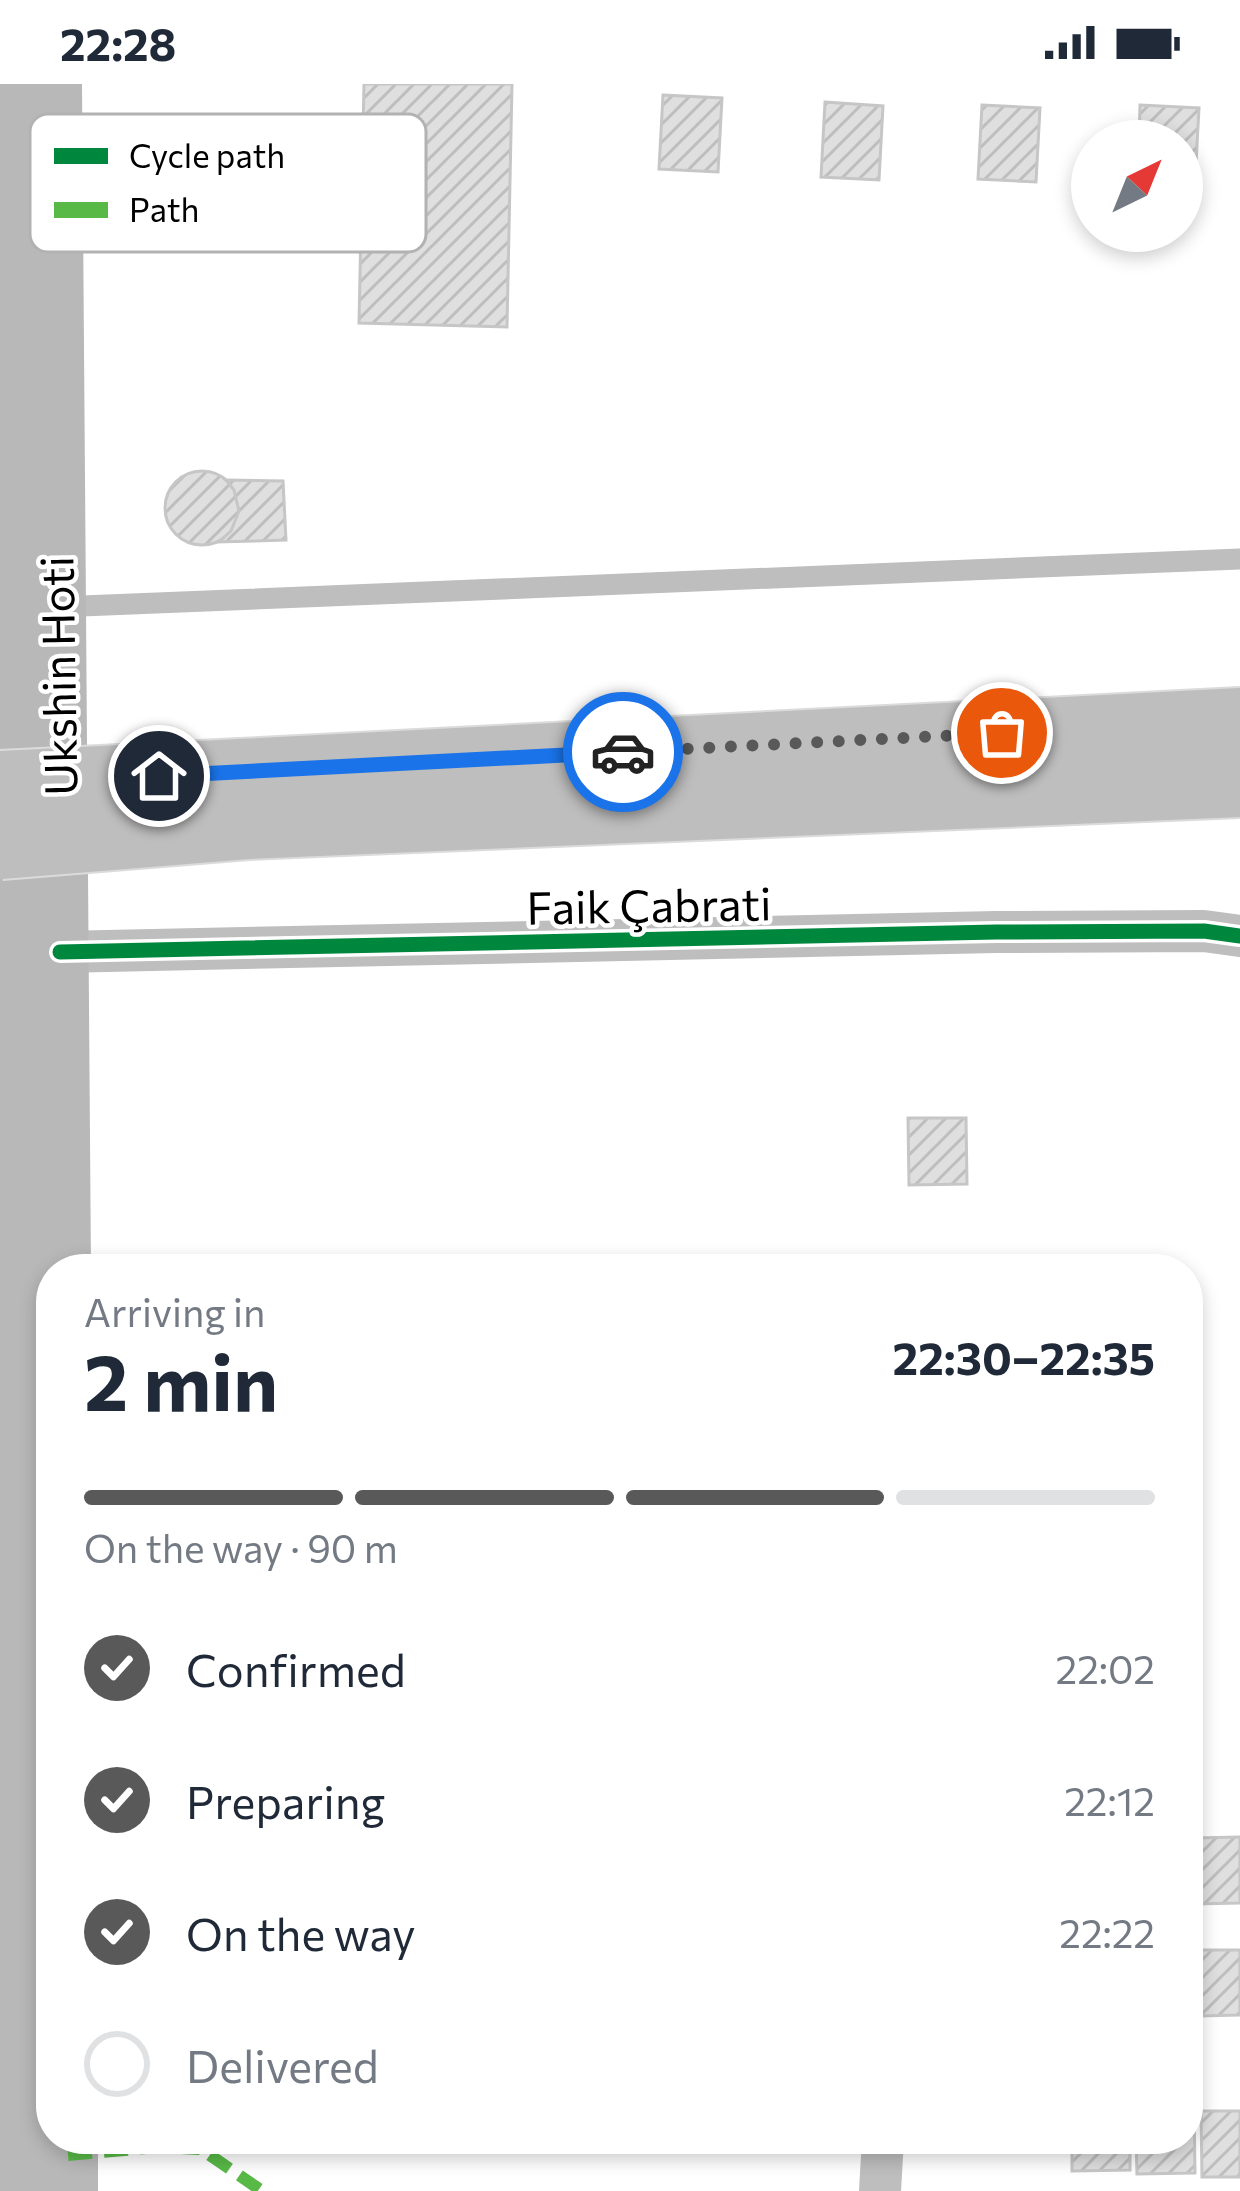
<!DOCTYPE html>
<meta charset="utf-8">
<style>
:root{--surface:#fff;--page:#f6f6f7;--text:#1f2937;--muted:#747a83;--line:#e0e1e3;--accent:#595959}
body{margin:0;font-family:Commissioner,sans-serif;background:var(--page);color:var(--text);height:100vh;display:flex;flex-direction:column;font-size:45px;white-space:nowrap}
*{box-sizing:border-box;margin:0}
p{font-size:39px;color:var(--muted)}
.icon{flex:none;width:66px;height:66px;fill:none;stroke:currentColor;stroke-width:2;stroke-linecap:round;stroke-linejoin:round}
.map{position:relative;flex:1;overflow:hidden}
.sheet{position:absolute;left:36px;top:1170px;width:1167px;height:900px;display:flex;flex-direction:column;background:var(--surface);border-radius:48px;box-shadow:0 6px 18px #0003}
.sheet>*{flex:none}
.needle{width:78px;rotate:43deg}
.buttons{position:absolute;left:1071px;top:36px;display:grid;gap:24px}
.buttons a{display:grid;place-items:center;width:132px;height:132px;border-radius:50%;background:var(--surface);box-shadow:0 6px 18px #0003;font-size:60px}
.pin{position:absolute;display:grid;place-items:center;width:102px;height:102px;color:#fff;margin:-51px;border:6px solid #fff;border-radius:50%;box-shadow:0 3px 12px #0007}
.courier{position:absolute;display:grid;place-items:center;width:120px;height:120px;margin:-60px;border:9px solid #1a73e8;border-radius:50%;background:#fff;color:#222;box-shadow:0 3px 15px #0007}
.overview em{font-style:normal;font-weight:700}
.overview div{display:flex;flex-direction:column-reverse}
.overview{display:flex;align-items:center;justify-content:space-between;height:204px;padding:0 48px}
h1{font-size:78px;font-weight:700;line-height:90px}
.bar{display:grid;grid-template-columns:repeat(4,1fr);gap:18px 12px;align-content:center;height:144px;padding:0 48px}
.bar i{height:15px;border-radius:9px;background:var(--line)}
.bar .active{background:var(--accent)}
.bar p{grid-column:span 4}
ol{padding:0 48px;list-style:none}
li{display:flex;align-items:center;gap:36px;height:132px}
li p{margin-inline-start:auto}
li .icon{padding:12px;border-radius:50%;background:var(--accent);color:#fff;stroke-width:4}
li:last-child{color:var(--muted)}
li i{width:66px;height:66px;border:6px solid var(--line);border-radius:50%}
.status{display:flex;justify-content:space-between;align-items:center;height:84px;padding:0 60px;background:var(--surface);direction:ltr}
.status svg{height:33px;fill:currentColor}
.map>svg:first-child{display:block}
</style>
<div class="status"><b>22:28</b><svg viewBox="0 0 49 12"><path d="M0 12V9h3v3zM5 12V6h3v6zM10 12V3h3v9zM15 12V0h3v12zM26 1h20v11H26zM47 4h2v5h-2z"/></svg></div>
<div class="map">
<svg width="1240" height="2107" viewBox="0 0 1240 2107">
<defs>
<pattern id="building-hatch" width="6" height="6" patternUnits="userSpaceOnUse" patternTransform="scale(3)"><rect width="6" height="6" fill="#dfdfdf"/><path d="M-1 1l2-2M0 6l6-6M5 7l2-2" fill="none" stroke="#bebebe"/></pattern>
</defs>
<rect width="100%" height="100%" fill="#fff"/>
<!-- building -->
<g fill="url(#building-hatch)" stroke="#c6c6c6" stroke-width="3">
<polygon points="364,0 512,0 507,243 359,239"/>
<polygon points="663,11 722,14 718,88 659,85"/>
<polygon points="825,18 883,22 879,96 821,93"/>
<polygon points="982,21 1040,24 1036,98 978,95"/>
<polygon points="1140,21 1199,24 1195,98 1182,97 1182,57 1139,57"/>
<circle cx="202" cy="424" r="37"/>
<polygon points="226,396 283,397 286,456 219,458 231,447 239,427 234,406"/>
<polygon points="908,1034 966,1034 967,1100 909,1101"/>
<polygon points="1240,1753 1240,1819 1196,1820 1195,1754"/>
<polygon points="1200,1866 1240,1866 1240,1931 1200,1932"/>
<polygon points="1188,2023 1194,2023 1195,2089 1137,2090 1136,2055 1188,2055"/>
<polygon points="1201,2027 1240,2027 1240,2093 1202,2093"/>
<polygon points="1072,2055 1130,2055 1130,2086 1072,2087"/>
</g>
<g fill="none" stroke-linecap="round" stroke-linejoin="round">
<defs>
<g id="motorway">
<polyline points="240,688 1240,637"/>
<polyline points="247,742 1240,700"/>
</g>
</defs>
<!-- motorway casing -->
<use href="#motorway" stroke="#dbdbdb" stroke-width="70"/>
<!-- service -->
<g stroke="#bebebe" stroke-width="21">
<polyline points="53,70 252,69"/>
<polyline points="57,523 1240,475"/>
</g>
<!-- minor -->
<g stroke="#bebebe" stroke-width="42">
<polyline points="60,868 996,848 1204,847 1240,852"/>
<polyline points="880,2107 883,2055"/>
</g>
<!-- secondary -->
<g stroke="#b8b8b8" stroke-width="60">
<polyline points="10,0 26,2107"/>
<polyline points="52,0 61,1185"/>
<polyline points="68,2107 68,2055"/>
</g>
<!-- motorway -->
<use href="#motorway" stroke="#bebebe" stroke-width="66"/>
<defs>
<g id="motorway-bridge">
<polyline points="0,700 240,688"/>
<polyline points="0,762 247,742"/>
</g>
</defs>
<!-- motorway-bridge casing -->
<use href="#motorway-bridge" stroke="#dbdbdb" stroke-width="70" stroke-linecap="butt"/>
<!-- motorway-bridge -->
<use href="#motorway-bridge" stroke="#bebebe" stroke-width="66"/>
<!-- quiet -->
<polyline stroke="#58b947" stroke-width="12" stroke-dasharray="24 12" stroke-linecap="butt" points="68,2071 158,2063 201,2065 262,2107"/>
<defs>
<polyline id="cycleway" points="60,868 996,848 1204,847 1240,852"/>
</defs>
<!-- cycleway casing -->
<use href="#cycleway" stroke="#fff" stroke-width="22"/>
<!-- cycleway -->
<use href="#cycleway" stroke="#00873e" stroke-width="15"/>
</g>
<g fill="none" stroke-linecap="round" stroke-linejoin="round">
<!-- done -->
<polyline stroke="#595959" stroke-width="12" stroke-dasharray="0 21.6" points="623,668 1002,649"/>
<!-- route -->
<polyline stroke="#1a73e8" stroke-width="15" points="159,692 623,668"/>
</g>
<g text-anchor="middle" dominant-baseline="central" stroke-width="9" stroke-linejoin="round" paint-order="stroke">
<!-- street labels -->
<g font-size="45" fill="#000" stroke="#fff">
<text transform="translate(57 592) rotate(-91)">Ukshin Hoti</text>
<text transform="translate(649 820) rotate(-1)">Faik Çabrati</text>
</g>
</g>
<!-- legend -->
<rect x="30" y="30" width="396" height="138" rx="18" fill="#fff" stroke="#b2b2b2" stroke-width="3"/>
<rect x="54" y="64" width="54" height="16" fill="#00873e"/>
<rect x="54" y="118" width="54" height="16" fill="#58b947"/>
<g font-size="33" fill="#000">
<text x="129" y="84">Cycle path</text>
<text x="129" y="138">Path</text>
</g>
</svg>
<div class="buttons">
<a><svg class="needle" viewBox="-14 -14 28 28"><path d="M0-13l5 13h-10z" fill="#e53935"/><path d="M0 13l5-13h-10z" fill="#747a83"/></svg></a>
</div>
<div class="pin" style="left:1002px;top:649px;background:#ea580c"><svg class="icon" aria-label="bag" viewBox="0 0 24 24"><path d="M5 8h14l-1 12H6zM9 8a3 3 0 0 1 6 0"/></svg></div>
<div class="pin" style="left:159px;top:692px;background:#1f2937"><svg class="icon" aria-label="home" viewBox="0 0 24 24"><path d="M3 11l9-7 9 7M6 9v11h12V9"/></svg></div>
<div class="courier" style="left:623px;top:668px"><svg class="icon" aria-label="car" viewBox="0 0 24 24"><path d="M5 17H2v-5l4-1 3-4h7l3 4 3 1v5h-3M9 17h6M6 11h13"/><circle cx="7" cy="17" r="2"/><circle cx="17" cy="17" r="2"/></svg></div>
<section class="sheet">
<div class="overview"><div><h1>2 min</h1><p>Arriving in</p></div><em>22:30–22:35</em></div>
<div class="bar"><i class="active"></i><i class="active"></i><i class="active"></i><i></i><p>On the way · 90 m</p></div>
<ol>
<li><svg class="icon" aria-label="check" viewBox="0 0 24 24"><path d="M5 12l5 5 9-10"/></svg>Confirmed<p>22:02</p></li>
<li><svg class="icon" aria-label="check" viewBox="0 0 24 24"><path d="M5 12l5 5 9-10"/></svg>Preparing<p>22:12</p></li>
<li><svg class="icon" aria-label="check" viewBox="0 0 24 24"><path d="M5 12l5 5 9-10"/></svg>On the way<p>22:22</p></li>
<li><i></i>Delivered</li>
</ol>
</section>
</div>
